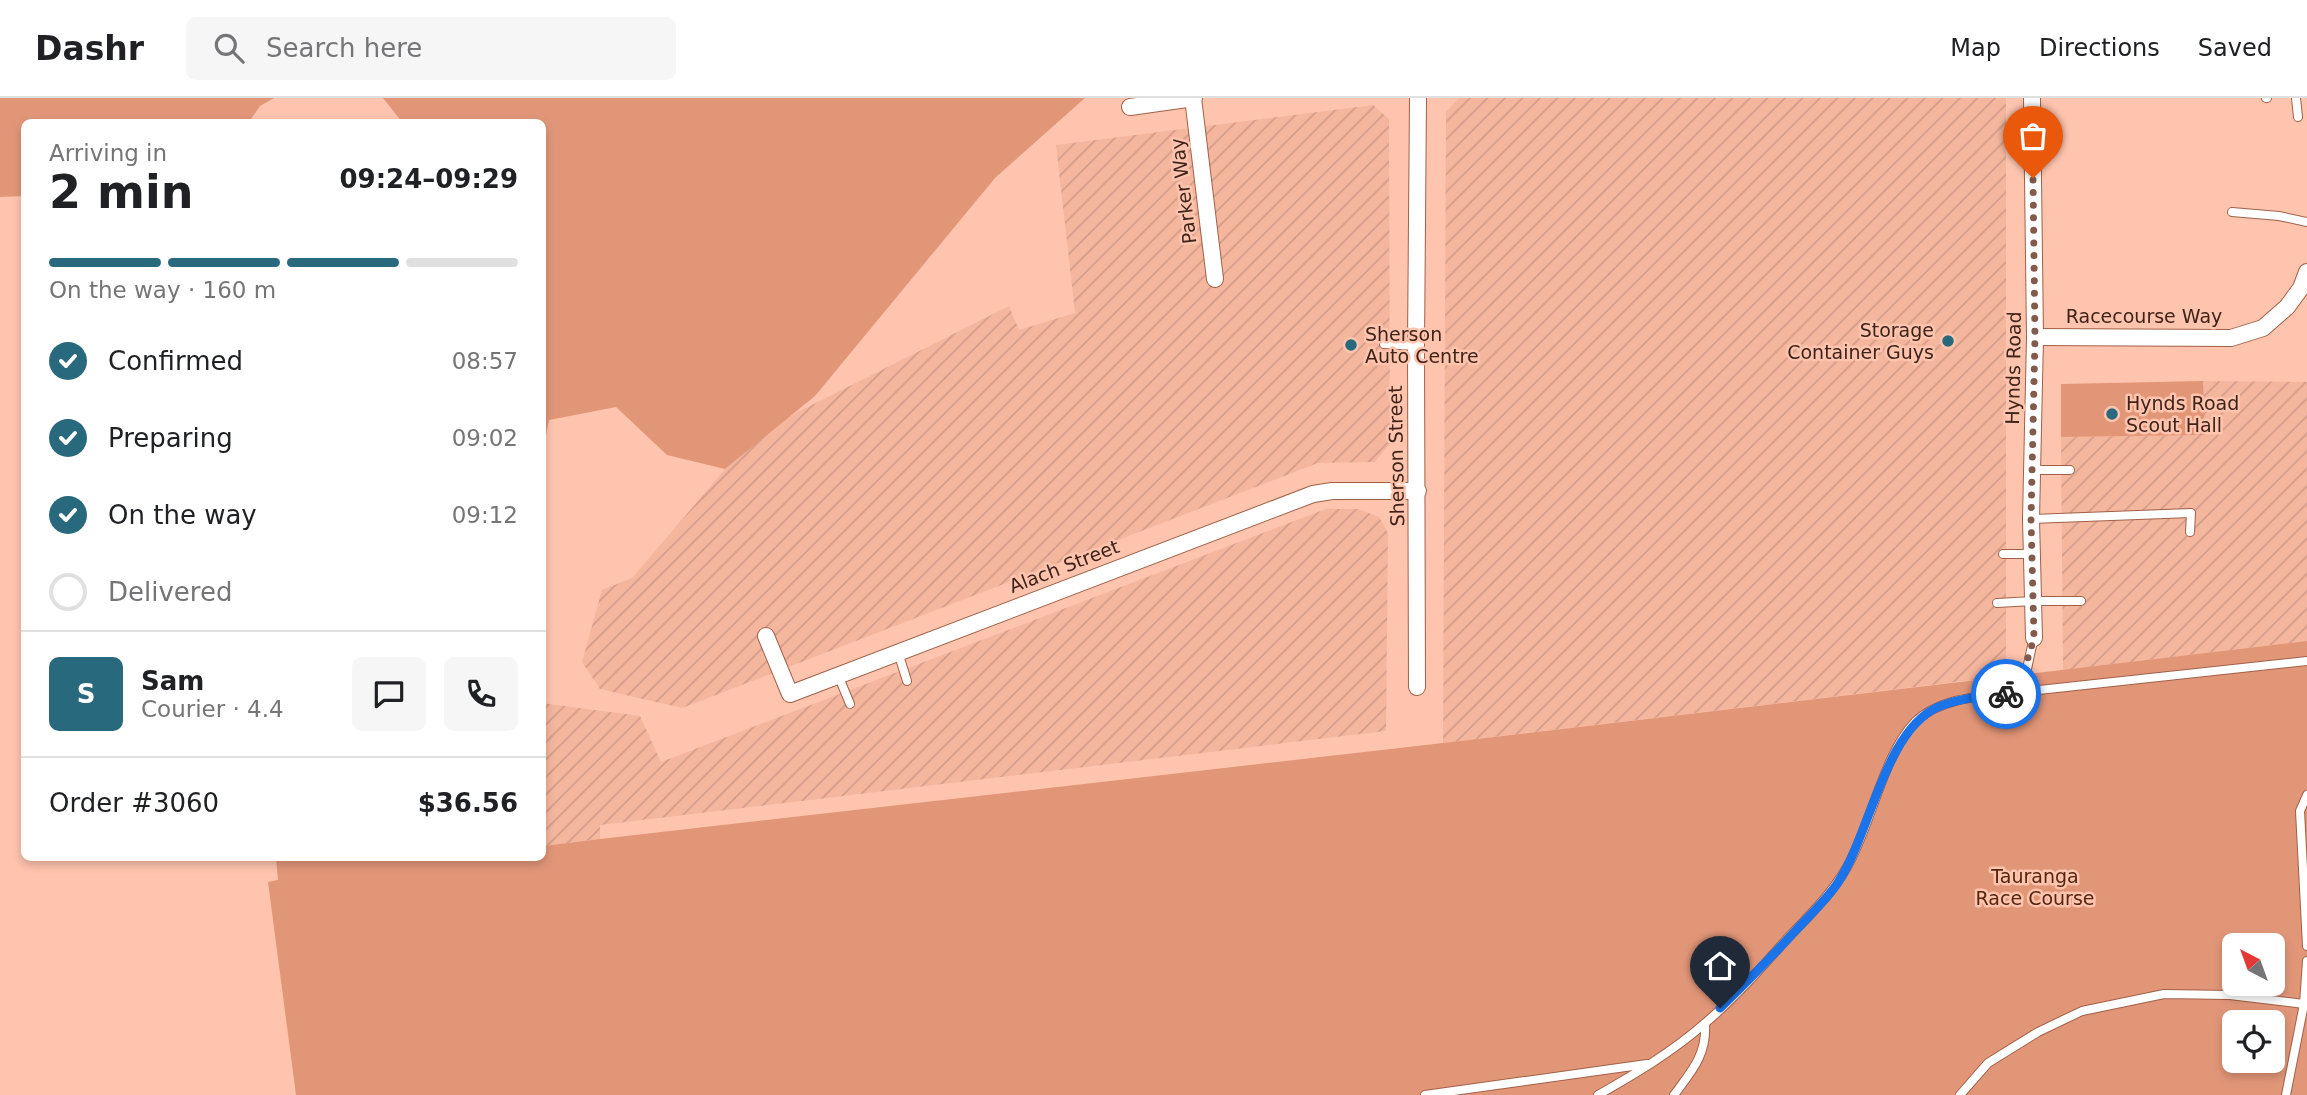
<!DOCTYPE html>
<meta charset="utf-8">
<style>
:root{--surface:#fff;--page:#f6f6f6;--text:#202124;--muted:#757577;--line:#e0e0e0;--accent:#29697d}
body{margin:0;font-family:"DejaVu Sans",sans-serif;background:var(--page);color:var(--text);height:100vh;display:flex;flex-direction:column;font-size:26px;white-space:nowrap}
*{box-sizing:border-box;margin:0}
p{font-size:23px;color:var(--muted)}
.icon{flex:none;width:38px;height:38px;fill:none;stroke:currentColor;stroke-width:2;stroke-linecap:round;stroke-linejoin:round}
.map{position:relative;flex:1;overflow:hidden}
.sheet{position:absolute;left:21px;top:21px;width:525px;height:742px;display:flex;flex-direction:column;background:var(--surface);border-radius:10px;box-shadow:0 4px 10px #0003}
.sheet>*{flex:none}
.needle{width:46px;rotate:319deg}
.tools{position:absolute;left:2222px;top:835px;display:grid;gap:14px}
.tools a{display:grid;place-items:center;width:63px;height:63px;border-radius:10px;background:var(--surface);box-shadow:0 4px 10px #0003;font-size:35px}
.pin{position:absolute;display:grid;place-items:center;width:60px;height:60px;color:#fff;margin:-72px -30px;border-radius:50% 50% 50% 0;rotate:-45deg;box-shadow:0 0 7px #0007}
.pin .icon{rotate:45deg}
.courier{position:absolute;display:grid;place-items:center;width:70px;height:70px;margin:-35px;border:5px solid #1a73e8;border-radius:50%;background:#fff;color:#222;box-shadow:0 2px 9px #0007}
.overview em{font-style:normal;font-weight:800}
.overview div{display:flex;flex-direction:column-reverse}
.overview{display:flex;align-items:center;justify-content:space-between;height:119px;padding:0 28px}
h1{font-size:46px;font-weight:800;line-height:52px}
.bar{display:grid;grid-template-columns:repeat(4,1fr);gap:10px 7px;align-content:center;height:84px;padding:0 28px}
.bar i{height:9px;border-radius:5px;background:var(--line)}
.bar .current{background:var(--accent)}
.bar p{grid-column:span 4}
.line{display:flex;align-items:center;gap:18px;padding:0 28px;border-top:2px solid var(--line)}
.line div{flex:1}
.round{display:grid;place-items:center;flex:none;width:74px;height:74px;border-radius:10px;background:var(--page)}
ol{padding:0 28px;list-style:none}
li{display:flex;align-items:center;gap:21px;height:77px}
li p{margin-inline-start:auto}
li .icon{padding:7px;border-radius:50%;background:var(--accent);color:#fff;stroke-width:4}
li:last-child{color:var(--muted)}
li i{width:38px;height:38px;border:4px solid var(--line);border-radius:50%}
header{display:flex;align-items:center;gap:42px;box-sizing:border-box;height:98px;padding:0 35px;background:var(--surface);border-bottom:2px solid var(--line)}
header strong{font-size:33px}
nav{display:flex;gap:38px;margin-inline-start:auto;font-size:24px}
.search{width:490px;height:63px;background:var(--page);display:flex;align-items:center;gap:18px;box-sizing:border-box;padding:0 24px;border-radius:10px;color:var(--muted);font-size:26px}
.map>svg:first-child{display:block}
</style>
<header>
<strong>Dashr</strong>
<div class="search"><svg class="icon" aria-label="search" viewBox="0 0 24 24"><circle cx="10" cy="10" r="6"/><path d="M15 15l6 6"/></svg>Search here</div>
<nav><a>Map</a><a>Directions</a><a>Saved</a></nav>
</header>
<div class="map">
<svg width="2307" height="997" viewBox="0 0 2307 997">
<defs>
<pattern id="industrial-furrows" width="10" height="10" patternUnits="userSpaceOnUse" patternTransform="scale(1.75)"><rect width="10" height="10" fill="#f5b69e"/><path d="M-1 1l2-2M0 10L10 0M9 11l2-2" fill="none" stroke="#d39c88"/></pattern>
</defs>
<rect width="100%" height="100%" fill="#fec4ae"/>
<!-- industrial -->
<g fill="url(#industrial-furrows)">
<polygon points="1459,0 2006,0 2006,578 1443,645 1446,14"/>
<polygon points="1373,7 1389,21 1390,345 1375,364 1318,365 682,610 600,591 582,564 602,492 632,480 756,335 1009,208 1019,232 1075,215 1056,47"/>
<polygon points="2203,283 2307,284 2307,543 2063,572 2061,339 2204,337"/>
<polygon points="1326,411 1358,411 1379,419 1388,435 1386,633 600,727 600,741 543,748 542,605 640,618 661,664"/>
</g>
<!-- green -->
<g fill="#e29678" fill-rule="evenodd">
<polygon points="0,0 274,0 260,8 249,24 24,24 24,98 0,99"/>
<polygon points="383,0 1085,0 995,80 815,298 725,371 667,357 616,309 549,322 543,352 542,24 402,24"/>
<polygon points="2203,283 2205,337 2061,339 2061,286"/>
<path d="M2307 543V997H296L268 784 278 782 276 760H425L427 763 455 760H542L543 748 600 741 1443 645ZM2235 847H2273V886H2235ZM2235 924H2273V962H2235Z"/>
</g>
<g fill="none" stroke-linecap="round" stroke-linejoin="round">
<defs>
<g id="service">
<polyline points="2266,0 2267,0"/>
<polyline points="2296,0 2298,19"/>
<polyline points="2232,114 2279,118 2307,124"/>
<polyline points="1384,246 1416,248"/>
<polyline points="2032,372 2070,372"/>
<polyline points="2031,421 2191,415 2190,434"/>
<polyline points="2003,456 2031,456"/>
<polyline points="1997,505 2033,503 2081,503"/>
<polyline points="898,554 907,583"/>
<polyline points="838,577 850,606"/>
<polyline points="2021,594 2307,563"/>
<polyline points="2307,697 2300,713 2307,848"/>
<polyline points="1425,997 1647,966"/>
<path d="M1598 997C1635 976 1672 954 1704 926 1734 901 1760 871 1786 842 1808 819 1831 797 1847 769 1871 728 1883 657 1915 624 1942 598 1986 598 2021 594 2027 576 2029 558 2034 540"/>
<path d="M1674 997C1691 974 1707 957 1705 926"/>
<polyline points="1960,997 1988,965 2038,934 2082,913 2164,896 2230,897 2304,906"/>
<polyline points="2286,997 2304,906 2307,863"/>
</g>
<g id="minor">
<polyline points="1193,0 1215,181"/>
<polyline points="2032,0 2035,239 2031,421 2034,540"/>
<polyline points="1130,9 1194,0"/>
<polyline points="2035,239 2231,240 2263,230 2287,209 2301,190 2307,174"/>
<polyline points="766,538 790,596 1313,396 1332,393 1418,393"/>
<polyline points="1417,589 1416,248 1418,0"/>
</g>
</defs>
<!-- service casing -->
<use href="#service" stroke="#a16047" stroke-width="10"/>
<!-- minor casing -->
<use href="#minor" stroke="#a16047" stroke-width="18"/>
<!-- service -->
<use href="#service" stroke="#fff" stroke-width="8"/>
<!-- minor -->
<use href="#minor" stroke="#fff" stroke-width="16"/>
</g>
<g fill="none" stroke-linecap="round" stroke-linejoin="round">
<!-- done -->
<polyline stroke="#825b4d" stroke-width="7" stroke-dasharray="0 12.6" points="2006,596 2021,594 2026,580 2027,563 2034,540 2031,421 2035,239 2033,80"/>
<!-- route -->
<path stroke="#1a73e8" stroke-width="9" d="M1720 910C1747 884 1773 857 1798 830 1811 816 1826 802 1837 786 1870 738 1884 633 1938 609 1959 600 1984 598 2006 596"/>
</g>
<!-- markers -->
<g fill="#29697d" stroke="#fec4ae" stroke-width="2.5">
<circle cx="1948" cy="243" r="7"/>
<circle cx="1351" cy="247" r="7"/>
<circle cx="2112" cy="316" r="7"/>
</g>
<g text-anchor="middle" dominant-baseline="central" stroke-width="5" stroke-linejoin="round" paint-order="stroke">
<!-- street labels -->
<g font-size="19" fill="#3f2319" stroke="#fec4ae">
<text transform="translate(1183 93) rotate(-97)">Parker Way</text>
<text x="2144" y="218">Racecourse Way</text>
<text transform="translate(2013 270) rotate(-89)">Hynds Road</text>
<text transform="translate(1396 358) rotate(-91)">Sherson Street</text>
<text transform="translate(1064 468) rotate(-21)">Alach Street</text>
</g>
<!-- poi labels -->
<g font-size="19" fill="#3f2319" stroke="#fec4ae" text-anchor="start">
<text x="1934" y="232" text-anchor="end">Storage<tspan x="1934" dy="22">Container Guys</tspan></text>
<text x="1365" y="236">Sherson<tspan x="1365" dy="22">Auto Centre</tspan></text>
<text x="2126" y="305">Hynds Road<tspan x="2126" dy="22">Scout Hall</tspan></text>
</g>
<!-- park labels -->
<g font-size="19" fill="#57240e" stroke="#fec4ae">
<text x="2035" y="778">Tauranga<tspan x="2035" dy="22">Race Course</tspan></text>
</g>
</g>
</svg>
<div class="tools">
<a><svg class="needle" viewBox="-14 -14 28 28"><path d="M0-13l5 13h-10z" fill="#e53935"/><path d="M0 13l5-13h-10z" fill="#757577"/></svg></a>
<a><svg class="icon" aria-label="locate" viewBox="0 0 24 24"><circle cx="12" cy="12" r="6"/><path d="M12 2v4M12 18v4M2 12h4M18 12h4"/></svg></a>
</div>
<div class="pin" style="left:2033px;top:80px;background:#ea580c"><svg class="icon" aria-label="bag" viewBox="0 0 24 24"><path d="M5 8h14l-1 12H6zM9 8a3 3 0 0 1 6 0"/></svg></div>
<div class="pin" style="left:1720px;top:910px;background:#1f2937"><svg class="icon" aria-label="home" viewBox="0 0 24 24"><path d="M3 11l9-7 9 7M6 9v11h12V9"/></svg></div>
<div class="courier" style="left:2006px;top:596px"><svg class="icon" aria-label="bike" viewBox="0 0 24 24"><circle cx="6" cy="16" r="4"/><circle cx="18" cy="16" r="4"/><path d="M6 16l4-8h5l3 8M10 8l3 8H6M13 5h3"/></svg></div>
<section class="sheet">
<div class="overview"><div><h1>2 min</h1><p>Arriving in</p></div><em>09:24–09:29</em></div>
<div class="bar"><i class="current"></i><i class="current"></i><i class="current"></i><i></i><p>On the way · 160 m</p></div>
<ol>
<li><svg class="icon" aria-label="check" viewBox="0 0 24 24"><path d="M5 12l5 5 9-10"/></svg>Confirmed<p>08:57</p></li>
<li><svg class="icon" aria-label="check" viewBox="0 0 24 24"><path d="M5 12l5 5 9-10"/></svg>Preparing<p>09:02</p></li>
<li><svg class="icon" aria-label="check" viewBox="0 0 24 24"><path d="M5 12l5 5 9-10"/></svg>On the way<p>09:12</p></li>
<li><i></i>Delivered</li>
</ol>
<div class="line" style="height:126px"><b class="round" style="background:var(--accent);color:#fff">S</b><div><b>Sam</b><p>Courier · 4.4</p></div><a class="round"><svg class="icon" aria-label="chat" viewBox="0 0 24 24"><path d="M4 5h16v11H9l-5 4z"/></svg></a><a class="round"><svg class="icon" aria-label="phone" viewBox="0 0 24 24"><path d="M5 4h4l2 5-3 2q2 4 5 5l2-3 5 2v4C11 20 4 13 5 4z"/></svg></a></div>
<div class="line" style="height:91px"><div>Order #3060</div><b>$36.56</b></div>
</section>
</div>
